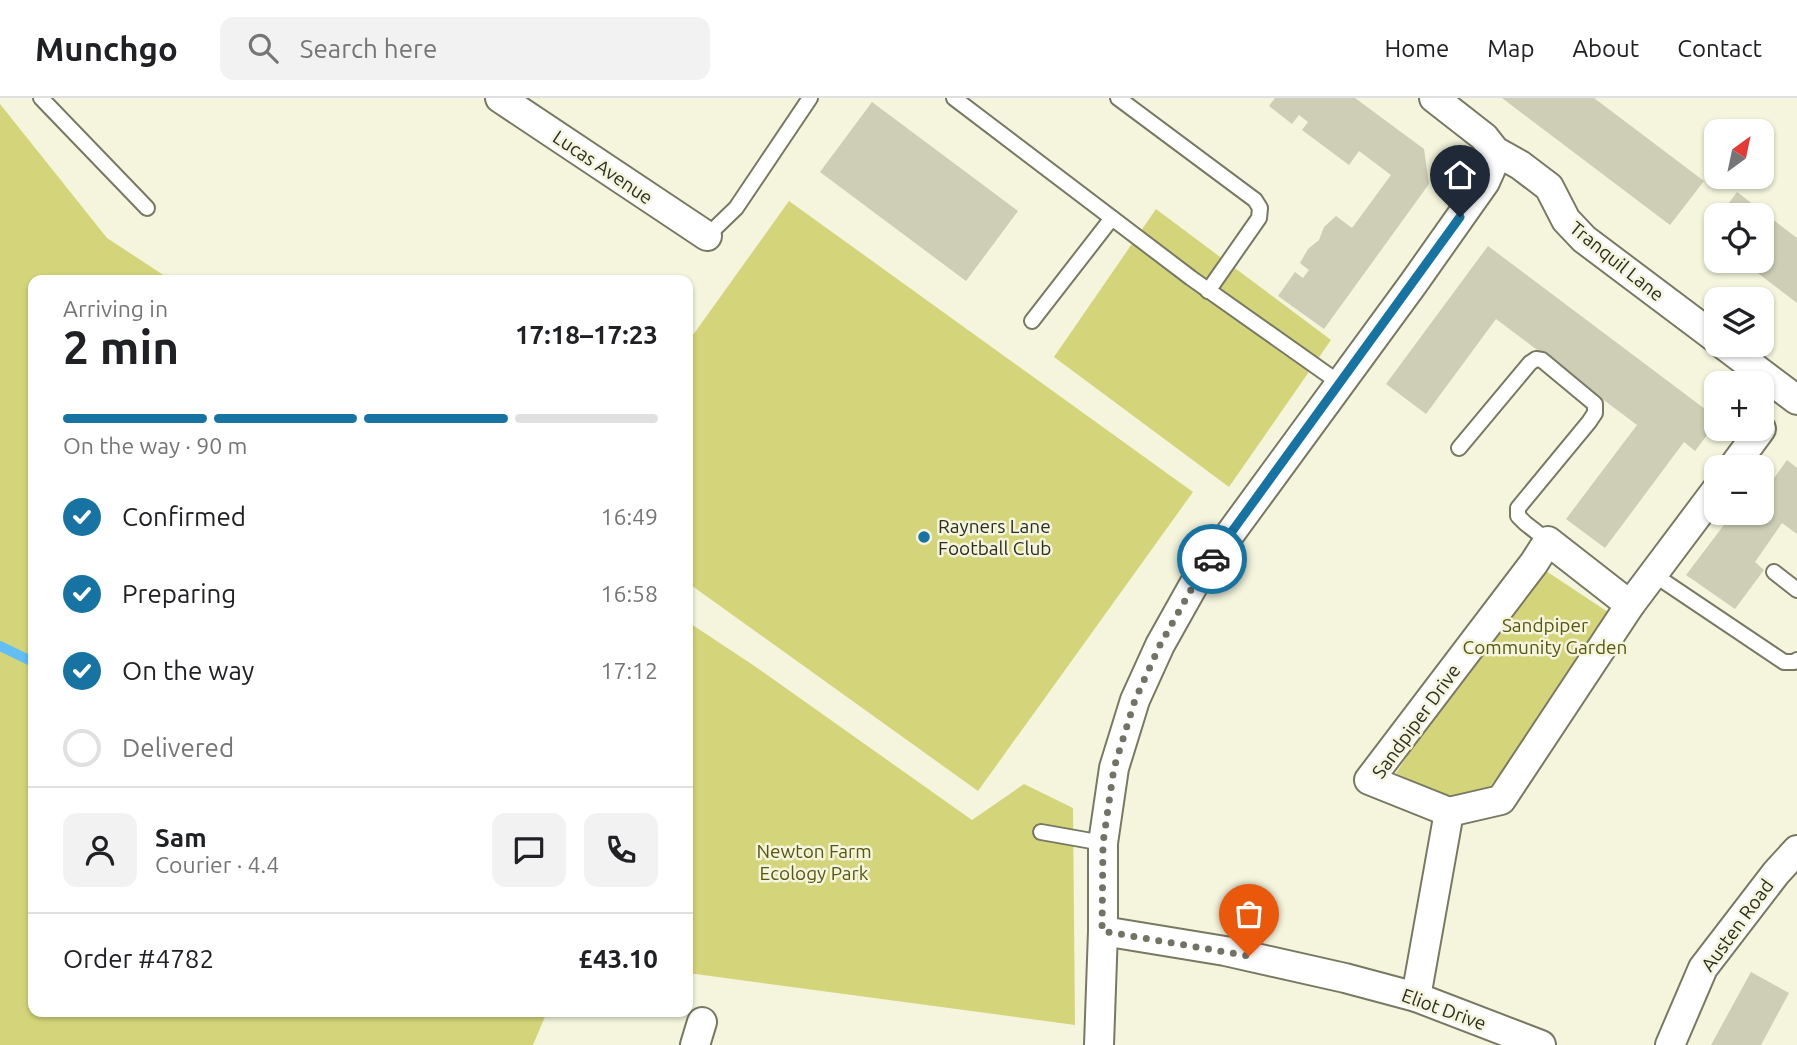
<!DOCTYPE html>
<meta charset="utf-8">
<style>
:root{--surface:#fff;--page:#f2f2f2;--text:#202124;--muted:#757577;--line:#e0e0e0;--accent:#1774a2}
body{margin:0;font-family:Ubuntu,sans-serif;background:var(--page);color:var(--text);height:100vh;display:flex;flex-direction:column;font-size:26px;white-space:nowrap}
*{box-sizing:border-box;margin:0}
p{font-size:23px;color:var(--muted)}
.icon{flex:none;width:38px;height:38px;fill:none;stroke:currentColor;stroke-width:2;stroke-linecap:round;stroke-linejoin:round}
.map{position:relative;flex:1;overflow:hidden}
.sheet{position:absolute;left:28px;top:177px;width:665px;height:742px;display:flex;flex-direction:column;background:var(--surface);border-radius:14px;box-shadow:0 2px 5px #0004}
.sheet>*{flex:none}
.needle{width:46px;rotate:33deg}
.controls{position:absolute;left:1704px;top:21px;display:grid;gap:14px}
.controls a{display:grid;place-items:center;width:70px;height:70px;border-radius:14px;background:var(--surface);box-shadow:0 2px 5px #0004;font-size:35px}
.pin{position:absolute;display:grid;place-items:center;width:60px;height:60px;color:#fff;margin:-72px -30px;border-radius:50% 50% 50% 0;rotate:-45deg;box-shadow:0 0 7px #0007}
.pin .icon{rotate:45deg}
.courier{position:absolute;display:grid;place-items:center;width:70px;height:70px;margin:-35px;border:5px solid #1774a2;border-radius:50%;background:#fff;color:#222;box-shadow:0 2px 9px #0007}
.head em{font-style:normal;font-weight:700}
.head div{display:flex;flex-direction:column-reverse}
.head{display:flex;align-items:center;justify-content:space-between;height:119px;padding:0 35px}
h1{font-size:46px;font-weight:700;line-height:52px}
.bar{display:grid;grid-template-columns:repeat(4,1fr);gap:10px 7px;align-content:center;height:84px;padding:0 35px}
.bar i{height:9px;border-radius:5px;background:var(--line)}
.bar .on{background:var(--accent)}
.bar p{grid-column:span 4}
.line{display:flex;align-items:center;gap:18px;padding:0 35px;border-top:2px solid var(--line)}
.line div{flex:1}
.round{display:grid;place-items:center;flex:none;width:74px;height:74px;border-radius:14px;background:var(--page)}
ol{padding:0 35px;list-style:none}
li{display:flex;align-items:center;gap:21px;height:77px}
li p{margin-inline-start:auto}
li .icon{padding:7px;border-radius:50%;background:var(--accent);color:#fff;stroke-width:4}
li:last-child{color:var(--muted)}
li i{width:38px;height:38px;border:4px solid var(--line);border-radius:50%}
header{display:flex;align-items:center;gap:42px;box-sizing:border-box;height:98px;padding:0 35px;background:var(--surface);border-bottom:2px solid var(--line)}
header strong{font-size:33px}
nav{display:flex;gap:38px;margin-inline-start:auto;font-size:24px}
.search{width:490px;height:63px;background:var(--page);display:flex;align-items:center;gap:18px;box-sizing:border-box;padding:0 24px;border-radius:14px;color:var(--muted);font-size:26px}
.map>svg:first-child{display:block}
</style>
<header>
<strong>Munchgo</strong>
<div class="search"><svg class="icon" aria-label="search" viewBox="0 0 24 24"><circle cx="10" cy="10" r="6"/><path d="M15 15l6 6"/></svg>Search here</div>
<nav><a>Home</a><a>Map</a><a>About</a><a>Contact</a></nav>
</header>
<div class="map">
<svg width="1797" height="947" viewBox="0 0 1797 947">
<rect width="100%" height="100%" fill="#f4f5dc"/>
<!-- green -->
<g fill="#d4d57a">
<polygon points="0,6 107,140 171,182 33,182 33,914 547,914 533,947 0,947"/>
<polygon points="789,103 1193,394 978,693 688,485 688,244"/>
<polygon points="1156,111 1331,242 1229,389 1054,259"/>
<polygon points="1534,465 1620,522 1472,712 1396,675"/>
<polygon points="688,524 753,567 972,722 1024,686 1073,710 1075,927 688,875"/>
</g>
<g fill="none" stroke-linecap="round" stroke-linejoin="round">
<!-- stream -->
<polyline stroke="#63bef4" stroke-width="10" points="0,548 33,564"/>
</g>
<!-- building -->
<g fill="#cdceb5">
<polygon points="1275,0 1355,0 1424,51 1429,86 1324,231 1278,198 1295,174 1303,180 1309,172 1300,165 1308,151 1319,142 1324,129 1336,118 1352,130 1391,77 1359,53 1349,67 1302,32 1308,24 1299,17 1292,26 1269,8"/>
<polygon points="1502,0 1594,0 1704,83 1670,127"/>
<polygon points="872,4 1018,113 966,183 820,74"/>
<polygon points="1737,94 1797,140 1797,205 1742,163 1762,163 1762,117 1720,117"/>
<polygon points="1717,122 1717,144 1707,136"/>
<polygon points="1488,148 1717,320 1717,324 1695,353 1684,344 1605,450 1566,421 1637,327 1496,221 1426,316 1386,286"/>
<polygon points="1787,362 1797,370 1797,436 1782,425 1755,464 1764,472 1735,511 1686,477 1733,415 1762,415 1762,397"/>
<polygon points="1751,874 1789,895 1761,947 1711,947"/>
</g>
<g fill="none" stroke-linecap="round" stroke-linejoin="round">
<defs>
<g id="lane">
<polyline points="41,0 147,110"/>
<polyline points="954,0 1191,180 1341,286"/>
<polyline points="1118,0 1255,102 1260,110 1259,120 1208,193"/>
<polyline points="707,138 736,110 810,0"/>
<polyline points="1032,223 1112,120"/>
<polyline points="1459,350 1530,265 1536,261 1542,262 1595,306 1595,315 1589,324 1518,410 1518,418 1525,425 1548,443"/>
<polyline points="1774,474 1797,492"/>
<polyline points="1653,476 1784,564 1794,564 1797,562"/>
<polyline points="1041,734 1103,745"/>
</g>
<g id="street">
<polyline points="500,0 707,138"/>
<polyline points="1434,0 1484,39 1495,53 1520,67 1549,89 1566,122 1584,141 1717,241"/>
<polyline points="1724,247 1797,302"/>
<polyline points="1733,369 1761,331"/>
<polyline points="1449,714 1369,682 1534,465 1548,443 1630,507"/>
<polyline points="1449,714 1501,702 1630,507 1717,391"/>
<polyline points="1103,833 1225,853 1345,880 1416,899 1541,947"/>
<polyline points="1416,899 1449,714"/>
<polyline points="695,947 702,924"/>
<polyline points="1099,947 1103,833 1103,745 1114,670 1135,602 1160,547 1197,481 1413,186 1485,84 1493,66 1495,53"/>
<polyline points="1670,947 1703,870 1776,775 1797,752"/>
</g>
</defs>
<!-- lane casing -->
<use href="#lane" stroke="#787962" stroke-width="18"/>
<!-- street casing -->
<use href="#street" stroke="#787962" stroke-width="32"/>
<!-- lane -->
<use href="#lane" stroke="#fff" stroke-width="14"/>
<!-- street -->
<use href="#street" stroke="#fff" stroke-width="28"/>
</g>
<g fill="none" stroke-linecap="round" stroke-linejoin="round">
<!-- done -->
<polyline stroke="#727364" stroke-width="7" stroke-dasharray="0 12.6" points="1212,461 1197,481 1160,547 1135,602 1114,670 1103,745 1102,833 1249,858"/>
<!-- route -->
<polyline stroke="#1774a2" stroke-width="9" points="1212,461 1460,119"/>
</g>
<!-- markers -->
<circle fill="#1774a2" stroke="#f4f5dc" stroke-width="2.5" cx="924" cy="439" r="7"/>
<g text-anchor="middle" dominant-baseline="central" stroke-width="5" stroke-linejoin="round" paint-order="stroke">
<!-- street labels -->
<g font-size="19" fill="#2c2d23" stroke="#f4f5dc">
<text transform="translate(603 69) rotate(34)">Lucas Avenue</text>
<text transform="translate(1617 163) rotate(39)">Tranquil Lane</text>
<text transform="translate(1416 623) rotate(-54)">Sandpiper Drive</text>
<text transform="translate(1737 827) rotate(-54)">Austen Road</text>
<text transform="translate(1444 911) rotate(20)">Eliot Drive</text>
</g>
<!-- poi labels -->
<g font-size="19" fill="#2c2d23" stroke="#f4f5dc" text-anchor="start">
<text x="938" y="428">Rayners Lane<tspan x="938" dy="22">Football Club</tspan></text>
</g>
<!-- park labels -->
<g font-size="19" fill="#575711" stroke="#f4f5dc">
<text x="1545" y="527">Sandpiper<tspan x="1545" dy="22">Community Garden</tspan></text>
<text x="814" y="753">Newton Farm<tspan x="814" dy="22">Ecology Park</tspan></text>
</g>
</g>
</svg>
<div class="controls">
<a><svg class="needle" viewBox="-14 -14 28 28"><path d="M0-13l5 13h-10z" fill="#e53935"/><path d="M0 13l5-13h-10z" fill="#757577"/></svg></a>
<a><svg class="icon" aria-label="locate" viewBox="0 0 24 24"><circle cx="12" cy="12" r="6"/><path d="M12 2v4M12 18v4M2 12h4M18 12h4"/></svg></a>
<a><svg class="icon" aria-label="layers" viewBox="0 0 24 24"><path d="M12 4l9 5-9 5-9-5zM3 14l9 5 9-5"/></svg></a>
<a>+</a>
<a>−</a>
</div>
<div class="pin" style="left:1249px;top:858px;background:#ea580c"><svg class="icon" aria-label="bag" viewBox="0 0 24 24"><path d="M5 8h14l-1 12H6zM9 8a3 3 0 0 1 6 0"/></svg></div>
<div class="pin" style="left:1460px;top:119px;background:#1f2937"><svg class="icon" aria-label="home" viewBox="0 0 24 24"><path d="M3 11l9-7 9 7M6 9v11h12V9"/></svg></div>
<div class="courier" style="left:1212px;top:461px"><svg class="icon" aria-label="car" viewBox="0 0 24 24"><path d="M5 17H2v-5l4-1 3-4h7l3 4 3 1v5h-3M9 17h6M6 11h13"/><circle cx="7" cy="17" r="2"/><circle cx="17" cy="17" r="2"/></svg></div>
<section class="sheet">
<div class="head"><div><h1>2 min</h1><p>Arriving in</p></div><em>17:18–17:23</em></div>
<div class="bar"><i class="on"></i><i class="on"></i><i class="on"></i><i></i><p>On the way · 90 m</p></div>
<ol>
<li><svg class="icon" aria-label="check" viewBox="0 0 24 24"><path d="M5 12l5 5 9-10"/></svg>Confirmed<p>16:49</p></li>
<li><svg class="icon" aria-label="check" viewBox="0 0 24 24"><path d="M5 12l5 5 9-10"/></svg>Preparing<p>16:58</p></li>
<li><svg class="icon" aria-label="check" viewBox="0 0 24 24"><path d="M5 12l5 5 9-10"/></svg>On the way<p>17:12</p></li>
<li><i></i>Delivered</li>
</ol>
<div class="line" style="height:126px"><a class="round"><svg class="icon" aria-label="person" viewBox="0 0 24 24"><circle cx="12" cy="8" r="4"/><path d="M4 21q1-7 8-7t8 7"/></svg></a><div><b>Sam</b><p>Courier · 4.4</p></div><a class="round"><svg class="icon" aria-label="chat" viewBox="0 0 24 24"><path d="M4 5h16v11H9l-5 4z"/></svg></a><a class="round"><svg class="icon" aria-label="phone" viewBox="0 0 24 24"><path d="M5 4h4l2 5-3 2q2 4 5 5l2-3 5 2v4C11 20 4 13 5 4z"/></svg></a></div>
<div class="line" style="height:91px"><div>Order #4782</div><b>£43.10</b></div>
</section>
</div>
